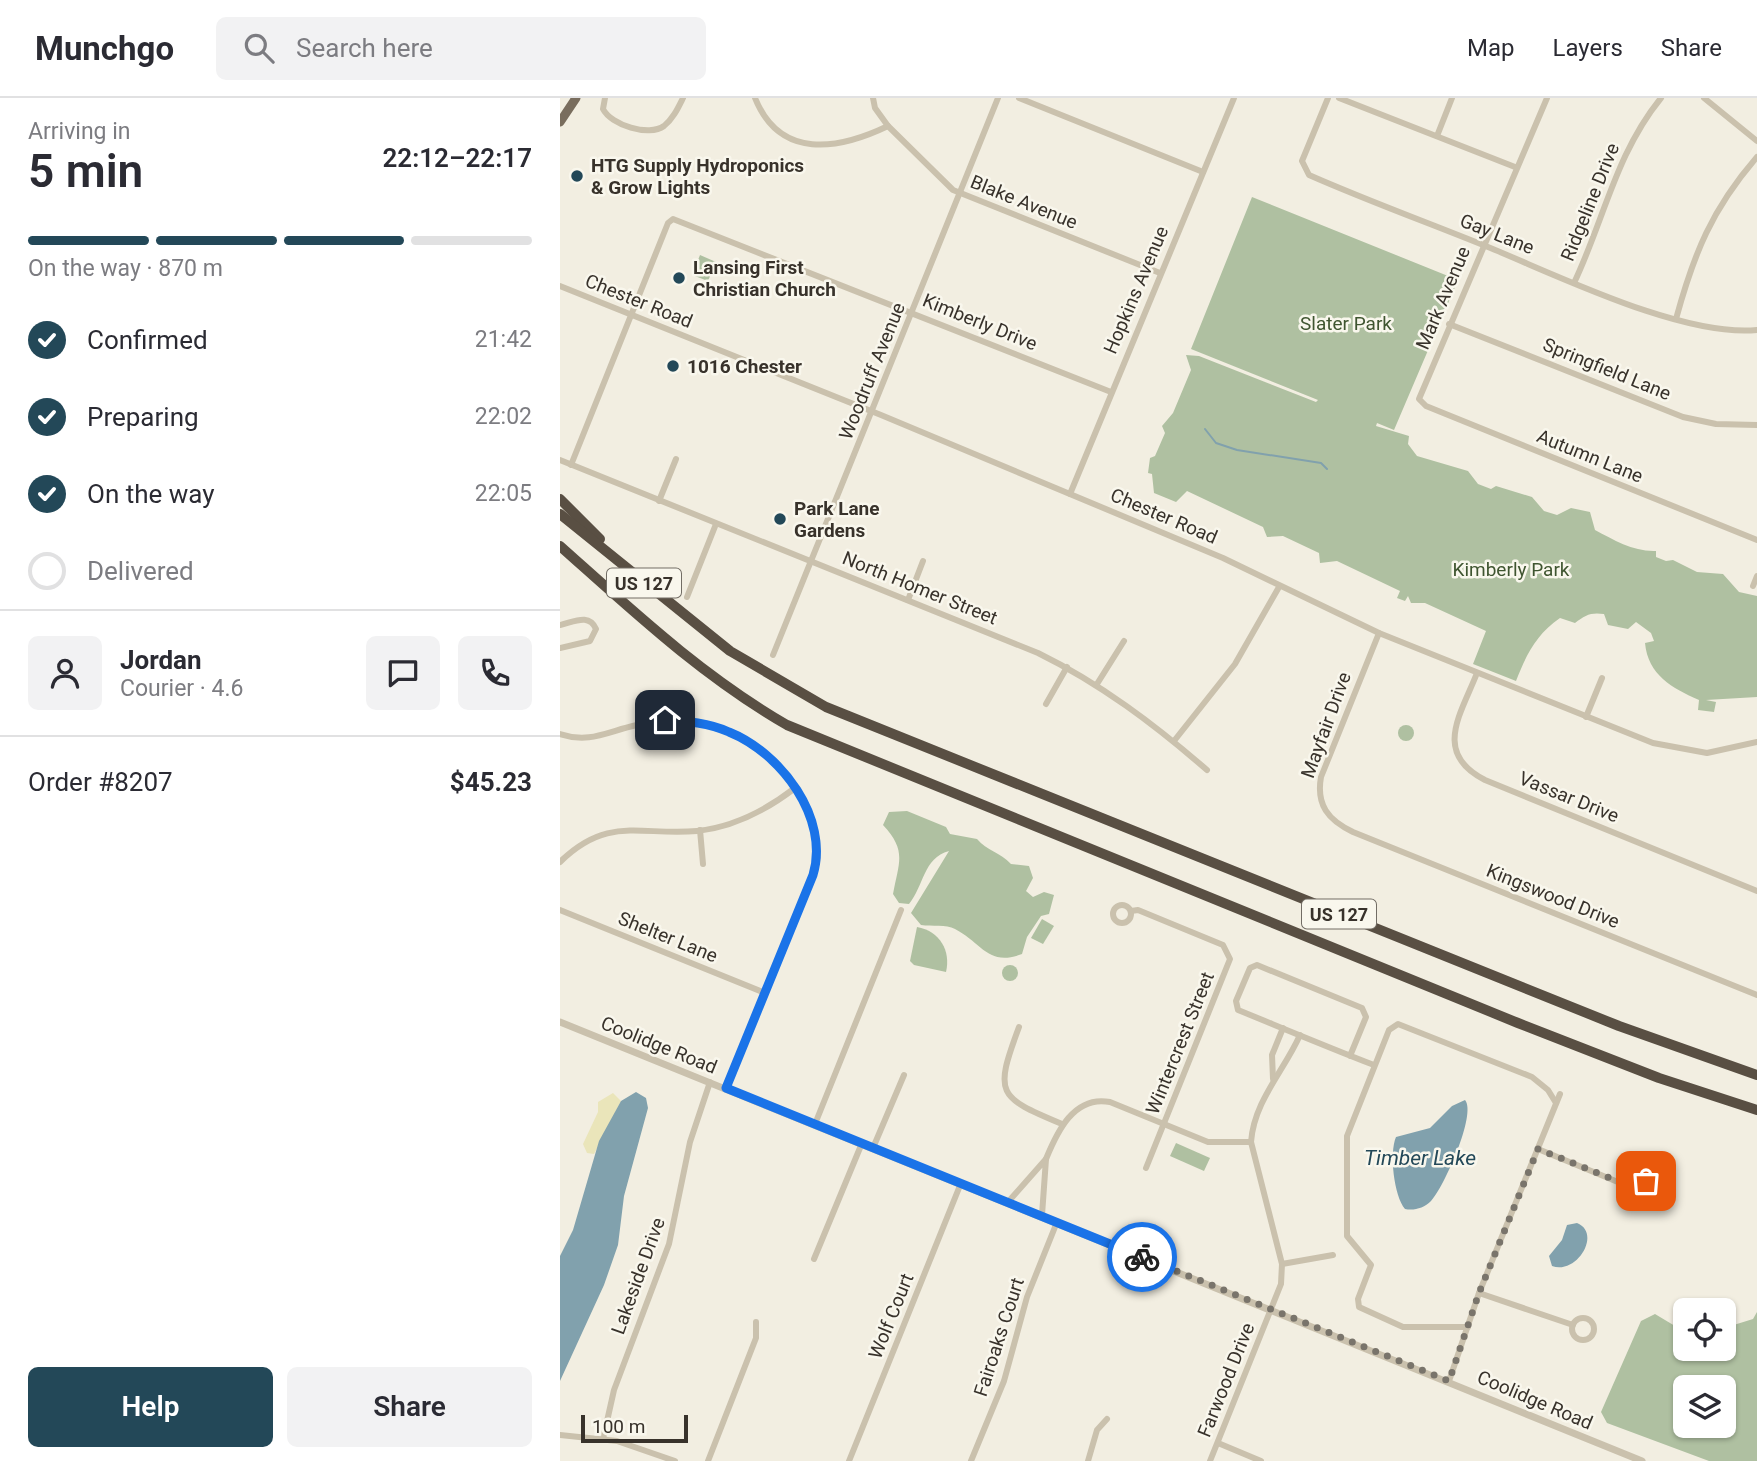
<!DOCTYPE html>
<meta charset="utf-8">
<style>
:root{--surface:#fff;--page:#f2f2f3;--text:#2b2b33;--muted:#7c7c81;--line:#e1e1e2;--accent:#234858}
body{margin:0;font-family:Roboto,sans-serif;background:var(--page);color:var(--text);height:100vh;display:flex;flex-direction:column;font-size:26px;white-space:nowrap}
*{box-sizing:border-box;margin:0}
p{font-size:23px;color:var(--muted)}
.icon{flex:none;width:38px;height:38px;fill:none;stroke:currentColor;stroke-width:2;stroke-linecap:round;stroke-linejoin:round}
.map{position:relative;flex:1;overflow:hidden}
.drawer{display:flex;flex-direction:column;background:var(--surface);width:560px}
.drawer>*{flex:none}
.tools{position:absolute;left:1113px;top:1200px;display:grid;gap:14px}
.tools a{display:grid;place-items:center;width:63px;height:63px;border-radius:10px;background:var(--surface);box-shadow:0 2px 5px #0004;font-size:35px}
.scale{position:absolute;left:21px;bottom:18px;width:107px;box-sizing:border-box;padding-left:7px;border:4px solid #38322b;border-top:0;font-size:19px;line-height:24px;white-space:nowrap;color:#38322b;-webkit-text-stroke:5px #f9f7ed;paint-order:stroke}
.pin{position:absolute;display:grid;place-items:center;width:60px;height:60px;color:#fff;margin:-30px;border-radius:14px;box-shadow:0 4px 10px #0006}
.courier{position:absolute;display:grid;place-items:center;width:70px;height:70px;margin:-35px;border:5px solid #1a73e8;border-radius:50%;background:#fff;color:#222;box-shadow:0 2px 9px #0007}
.head em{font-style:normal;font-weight:600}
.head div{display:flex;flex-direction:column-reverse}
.head{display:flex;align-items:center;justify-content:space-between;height:119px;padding:0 28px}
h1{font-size:46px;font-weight:600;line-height:52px}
.bar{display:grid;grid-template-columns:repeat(4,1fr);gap:10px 7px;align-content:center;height:84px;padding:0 28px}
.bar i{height:9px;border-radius:5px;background:var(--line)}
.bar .current{background:var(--accent)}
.bar p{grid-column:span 4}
.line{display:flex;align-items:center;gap:18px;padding:0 28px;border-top:2px solid var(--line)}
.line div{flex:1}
.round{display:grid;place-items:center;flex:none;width:74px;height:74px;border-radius:10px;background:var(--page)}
ol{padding:0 28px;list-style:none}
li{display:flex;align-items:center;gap:21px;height:77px}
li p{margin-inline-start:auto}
li .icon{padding:7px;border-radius:50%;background:var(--accent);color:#fff;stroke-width:4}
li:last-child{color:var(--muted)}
li i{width:38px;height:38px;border:4px solid var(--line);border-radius:50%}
.button{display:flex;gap:14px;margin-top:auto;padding:14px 28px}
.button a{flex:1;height:80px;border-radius:10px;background:var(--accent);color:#fff;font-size:28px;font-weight:600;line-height:80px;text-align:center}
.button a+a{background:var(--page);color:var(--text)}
header{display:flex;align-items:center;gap:42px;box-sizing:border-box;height:98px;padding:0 35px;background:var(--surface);border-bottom:2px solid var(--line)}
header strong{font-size:33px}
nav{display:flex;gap:38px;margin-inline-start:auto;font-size:24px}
.search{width:490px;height:63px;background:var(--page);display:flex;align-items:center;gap:18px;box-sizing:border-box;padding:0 24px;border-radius:10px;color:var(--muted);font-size:26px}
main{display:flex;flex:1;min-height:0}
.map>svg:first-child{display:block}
</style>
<header>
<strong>Munchgo</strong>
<div class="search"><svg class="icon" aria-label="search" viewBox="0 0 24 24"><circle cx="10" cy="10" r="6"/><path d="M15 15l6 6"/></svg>Search here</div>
<nav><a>Map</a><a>Layers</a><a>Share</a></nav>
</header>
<main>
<section class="drawer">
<div class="head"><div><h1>5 min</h1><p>Arriving in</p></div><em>22:12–22:17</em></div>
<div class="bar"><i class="current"></i><i class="current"></i><i class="current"></i><i></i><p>On the way · 870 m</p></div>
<ol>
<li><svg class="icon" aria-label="check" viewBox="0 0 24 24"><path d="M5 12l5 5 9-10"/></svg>Confirmed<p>21:42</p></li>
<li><svg class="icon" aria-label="check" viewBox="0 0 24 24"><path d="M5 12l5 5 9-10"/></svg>Preparing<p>22:02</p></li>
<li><svg class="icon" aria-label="check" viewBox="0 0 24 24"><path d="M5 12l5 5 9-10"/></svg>On the way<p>22:05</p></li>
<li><i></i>Delivered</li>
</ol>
<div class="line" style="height:126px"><a class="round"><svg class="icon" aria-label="person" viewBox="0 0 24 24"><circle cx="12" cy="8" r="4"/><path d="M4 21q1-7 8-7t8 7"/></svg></a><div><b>Jordan</b><p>Courier · 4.6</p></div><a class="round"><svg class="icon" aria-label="chat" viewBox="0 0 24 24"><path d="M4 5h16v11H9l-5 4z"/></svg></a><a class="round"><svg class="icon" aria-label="phone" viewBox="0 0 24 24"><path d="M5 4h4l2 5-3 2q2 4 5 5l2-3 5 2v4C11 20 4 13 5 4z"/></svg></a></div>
<div class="line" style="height:91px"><div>Order #8207</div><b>$45.23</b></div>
<div class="button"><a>Help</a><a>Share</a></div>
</section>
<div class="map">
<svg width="1197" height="1363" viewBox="0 0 1197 1363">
<rect width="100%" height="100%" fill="#f2eee1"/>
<!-- green -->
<g fill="#afc0a1" fill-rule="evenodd">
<path d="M692 99 898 182 834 332 817 325 816 328 849 338 848 346 857 358 908 373 918 386 931 391 936 388 972 399 984 413 997 417 1011 410 1030 414 1035 432C1054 442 1074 454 1096 453V459L1106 463 1113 462 1137 474 1163 476 1179 494 1197 498V599L1146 602 1156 604 1154 614 1138 612 1139 602C1112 590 1088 577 1085 545L1094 543 1091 535 1076 524 1068 531 1048 527 1044 516C1031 514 1025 517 1015 525L1000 520C976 537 967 555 956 583L913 566 926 533 865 505H851L848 498 845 503 837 500 840 493 777 463 760 465 759 455 723 438 707 439 703 429 627 393 616 404 594 395 592 376 588 375 590 360 595 358 605 335 602 328 613 315 631 272 626 257 639 258 756 304 758 302 631 251Z"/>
<polygon points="140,157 156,164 148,183 132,177"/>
<circle cx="846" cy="635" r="8"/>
<path d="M347 713 386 729 390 736 417 741C427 753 440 754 451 766L469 768 473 780 466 793 473 799 484 794 494 797 489 816 481 818 467 839 462 856C428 869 422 845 395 831 386 826 372 829 361 827L351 815 389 753C363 760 364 788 349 806L339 805 333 796C339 763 347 753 323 727L329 714Z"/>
<polygon points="482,821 494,828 483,846 471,840"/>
<path d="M357 829C380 833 391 853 386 874L354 867 350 863Z"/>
<circle cx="450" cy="875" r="8"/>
<polygon points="616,1045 650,1060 644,1073 610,1058"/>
<path d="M1197 1214V1363H1149L1047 1325 1041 1314 1081 1223 1095 1216 1125 1234V1251H1164V1230L1193 1221ZM1125 1290H1164V1328H1125Z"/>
</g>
<!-- sand -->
<polygon fill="#eae5ba" points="53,995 61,1003 34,1056 27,1055 23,1046 38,1014 38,1004"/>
<!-- water -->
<g fill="#81a1ad">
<polygon points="76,994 86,1000 88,1010 64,1098 58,1147 44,1187 0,1283 0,1158 13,1132 39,1043 61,1003"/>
<path d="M905 1002C917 1016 883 1091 871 1103 864 1110 854 1113 845 1111 834 1098 829 1055 836 1039L870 1030 892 1008Z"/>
<path d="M1017 1125C1042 1135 1017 1177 992 1168L989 1158 1002 1142 1007 1127Z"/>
</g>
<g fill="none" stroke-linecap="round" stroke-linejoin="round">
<!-- stream -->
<polyline stroke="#81a1ad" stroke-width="2" points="645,331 656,345 677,352 761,365 767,371"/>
<!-- minor -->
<g stroke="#cac1ad" stroke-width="6">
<path d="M45 0 43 11C51 27 89 39 104 28 113 21 118 10 123 0"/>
<path d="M195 0C220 62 278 52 328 28"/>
<polyline points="313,0 315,10 328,28 393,92 600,175"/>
<polyline points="459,0 643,74"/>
<path d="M768 0 742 63 749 77C808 103 869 125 928 149 999 178 1122 239 1197 232"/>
<polyline points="779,0 955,69"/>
<polyline points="987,0 859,301 866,308 1197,442"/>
<polyline points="1144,0 1197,43"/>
<polyline points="877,38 892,0"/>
<path d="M1014 185C1044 122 1056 55 1101 0"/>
<polyline points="0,188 321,317 663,460 819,535 1093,645 1147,655 1197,644"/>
<path d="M1116 221C1134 155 1152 111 1197 59"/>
<polyline points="889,226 1123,319 1156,326 1197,327"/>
<path d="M0 362 478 555C541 586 594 626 647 672"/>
<polyline points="11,367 108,125 113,121 551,294"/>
<polyline points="510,396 674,0"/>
<polyline points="99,403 116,361"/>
<polyline points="1193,488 1197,478"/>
<polyline points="127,499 156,426"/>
<polyline points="348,502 363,463"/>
<path d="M0 527C14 524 29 515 36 531L30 543 0 550"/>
<path d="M819 535 761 679C756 707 768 722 793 734L1197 897"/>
<polyline points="213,557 438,0"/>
<path d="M917 575C901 616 872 655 925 682L1197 793"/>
<polyline points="537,586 564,543"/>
<polyline points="486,606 507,569"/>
<polyline points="1026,619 1042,580"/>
<path d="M0 636C30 646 48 633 77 627 136 613 196 636 231 685 248 708 261 736 257 765L166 990"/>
<polyline points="614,643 675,566 719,489"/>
<polyline points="140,732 143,766"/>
<path d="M0 764C48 717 80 738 137 733 174 729 205 713 235 690"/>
<circle cx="562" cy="816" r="9"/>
<polyline points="0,812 205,895"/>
<polyline points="571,813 578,812 663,847 670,861 586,1070"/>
<path d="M459 929C434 996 437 999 502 1026"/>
<path d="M790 958 806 919 802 910 697 867 690 870 676 903 678 912 683 914C727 932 770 950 814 967"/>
<polyline points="713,981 712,957 723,930"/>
<polyline points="255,1026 341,812"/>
<polyline points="313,1050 344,977"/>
<polyline points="978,1051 1070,1089"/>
<path d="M486 1061C497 1034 514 997 550 1004L648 1044H691"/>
<circle cx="1080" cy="1093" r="11"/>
<polyline points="448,1104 486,1061 482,1117"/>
<polyline points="254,1161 302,1045"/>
<polyline points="722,1166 773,1157"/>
<polyline points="919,1195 1013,1227"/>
<circle cx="1023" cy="1231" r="11"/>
<polyline points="908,1229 843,1229 799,1209 798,1201 811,1167 787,1138 787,1038 829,932 838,926 972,979 988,992 996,1005"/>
<polyline points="889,1283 919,1195 1000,996"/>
<polyline points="0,1337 57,1343 115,1363"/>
<polyline points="43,1341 54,1292 109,1146 130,1044 150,984"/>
<polyline points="658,1345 701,1363"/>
<polyline points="148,1363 196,1240 196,1224"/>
<polyline points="289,1363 401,1085"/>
<polyline points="411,1363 444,1283 467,1199 497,1124"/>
<polyline points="528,1363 537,1332 547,1321"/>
<path d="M650 1363 721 1186 722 1166 691 1044C694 1003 724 973 740 937"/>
</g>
<!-- tertiary -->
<polyline stroke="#cac1ad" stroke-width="7" points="0,924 1082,1363"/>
<!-- primary -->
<polyline stroke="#796d5d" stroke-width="9" points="0,24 16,0"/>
<!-- motorway -->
<g stroke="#594f43" stroke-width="10">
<polyline points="0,401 40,441"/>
<polyline points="0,416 170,553 266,609 1059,928 1197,977"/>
<path d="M0 448C73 513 142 578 227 627L958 925 1099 980 1197 1012"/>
</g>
</g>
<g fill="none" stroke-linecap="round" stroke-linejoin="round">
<!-- done -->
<polyline stroke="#79746b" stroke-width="7" stroke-dasharray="0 12.6" points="582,1159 889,1283 919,1195 978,1051 1070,1088 1075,1083 1086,1083"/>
<!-- route -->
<path stroke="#1a73e8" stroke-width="9" d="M105 622C127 623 149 625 169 634 221 655 270 720 253 777L166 990 582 1159"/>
</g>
<!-- markers -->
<g fill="#234858" stroke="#f9f7ed" stroke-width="2.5">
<circle cx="17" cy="78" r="7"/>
<circle cx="119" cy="180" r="7"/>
<circle cx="113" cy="268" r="7"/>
<circle cx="220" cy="421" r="7"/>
</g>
<g text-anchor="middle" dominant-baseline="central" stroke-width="5" stroke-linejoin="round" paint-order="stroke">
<!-- shield labels -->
<g fill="#f9f7ed" stroke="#726d65" stroke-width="2">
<rect x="47" y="470.5" width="74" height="29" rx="5"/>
<rect x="742" y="801.5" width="74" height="29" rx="5"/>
</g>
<g font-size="18" font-weight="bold" fill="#38322b">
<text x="84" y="485">US 127</text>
<text x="779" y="816">US 127</text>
</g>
<!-- poi labels -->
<g font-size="19" font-weight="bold" fill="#38322b" stroke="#f9f7ed" text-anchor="start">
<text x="31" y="67">HTG Supply Hydroponics<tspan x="31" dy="22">&amp; Grow Lights</tspan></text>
<text x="133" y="169">Lansing First<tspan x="133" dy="22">Christian Church</tspan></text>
<text x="127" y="268">1016 Chester</text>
<text x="234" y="410">Park Lane<tspan x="234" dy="22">Gardens</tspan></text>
</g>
<!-- street labels -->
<g font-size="19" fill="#38322b" stroke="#f9f7ed">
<text transform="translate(464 104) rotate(22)">Blake Avenue</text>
<text transform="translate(1030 104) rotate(-68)">Ridgeline Drive</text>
<text transform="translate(937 136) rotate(22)">Gay Lane</text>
<text transform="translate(576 192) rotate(-67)">Hopkins Avenue</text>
<text transform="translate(883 200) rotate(-67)">Mark Avenue</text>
<text transform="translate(79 203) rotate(22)">Chester Road</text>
<text transform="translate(420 224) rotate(22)">Kimberly Drive</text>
<text transform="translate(1047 271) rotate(22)">Springfield Lane</text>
<text transform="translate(312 273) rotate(-68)">Woodruff Avenue</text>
<text transform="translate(1030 358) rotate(22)">Autumn Lane</text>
<text transform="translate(604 418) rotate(23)">Chester Road</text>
<text transform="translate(360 490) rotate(22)">North Homer Street</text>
<text transform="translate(766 627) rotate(-70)">Mayfair Drive</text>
<text transform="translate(1009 699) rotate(22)">Vassar Drive</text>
<text transform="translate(993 798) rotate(22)">Kingswood Drive</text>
<text transform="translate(108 839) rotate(22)">Shelter Lane</text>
<text transform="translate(620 945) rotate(-68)">Wintercrest Street</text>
<text transform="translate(99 947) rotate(22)">Coolidge Road</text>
<text transform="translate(78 1178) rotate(-70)">Lakeside Drive</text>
<text transform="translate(331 1218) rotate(-68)">Wolf Court</text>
<text transform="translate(439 1239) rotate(-72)">Fairoaks Court</text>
<text transform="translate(666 1282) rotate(-68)">Farwood Drive</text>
<text transform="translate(975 1302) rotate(23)">Coolidge Road</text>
</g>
<!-- park labels -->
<g font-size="19" fill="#3f5530" stroke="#f9f7ed">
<text x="786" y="225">Slater Park</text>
<text x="951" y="471">Kimberly Park</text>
</g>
<!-- water labels -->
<g font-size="21" font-style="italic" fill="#234858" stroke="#f9f7ed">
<text x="860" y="1060">Timber Lake</text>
</g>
</g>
</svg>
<div class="tools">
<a><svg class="icon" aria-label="locate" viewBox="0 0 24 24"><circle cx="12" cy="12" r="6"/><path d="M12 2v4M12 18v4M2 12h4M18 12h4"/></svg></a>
<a><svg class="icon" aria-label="layers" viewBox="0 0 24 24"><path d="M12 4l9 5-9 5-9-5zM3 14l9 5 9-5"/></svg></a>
</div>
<div class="scale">100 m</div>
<div class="pin" style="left:1086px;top:1083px;background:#ea580c"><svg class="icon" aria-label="bag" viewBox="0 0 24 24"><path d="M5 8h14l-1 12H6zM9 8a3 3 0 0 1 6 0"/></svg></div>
<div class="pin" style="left:105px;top:622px;background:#1f2937"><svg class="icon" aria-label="home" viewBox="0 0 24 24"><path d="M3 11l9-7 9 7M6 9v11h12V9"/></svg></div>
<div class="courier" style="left:582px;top:1159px"><svg class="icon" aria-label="bike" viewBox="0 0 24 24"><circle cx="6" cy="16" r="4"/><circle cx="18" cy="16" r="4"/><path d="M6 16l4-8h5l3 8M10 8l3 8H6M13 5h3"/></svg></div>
</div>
</main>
